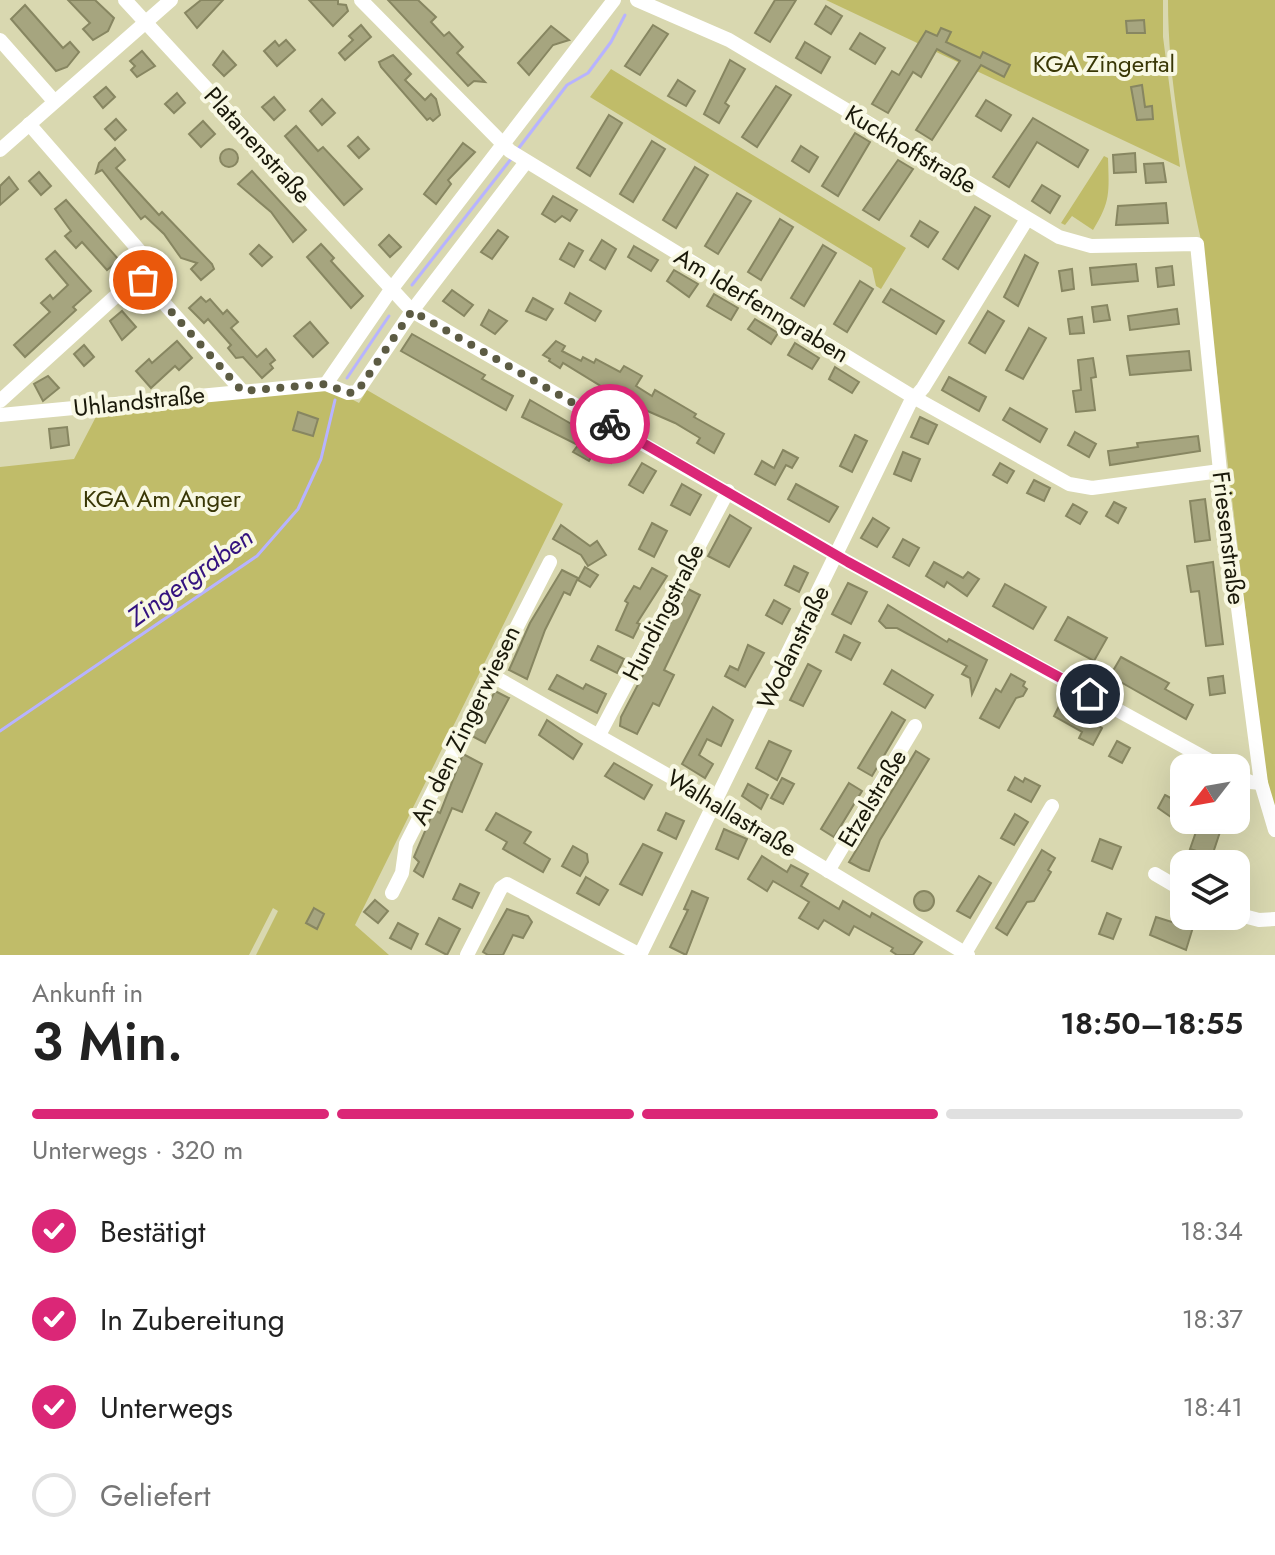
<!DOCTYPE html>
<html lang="de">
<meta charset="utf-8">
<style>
:root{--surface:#fff;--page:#f2f2f2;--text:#222;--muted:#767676;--line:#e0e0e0;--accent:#db2777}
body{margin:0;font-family:Jost,sans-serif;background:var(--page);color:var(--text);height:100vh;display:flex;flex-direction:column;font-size:30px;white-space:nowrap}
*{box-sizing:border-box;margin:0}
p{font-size:26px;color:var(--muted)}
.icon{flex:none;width:44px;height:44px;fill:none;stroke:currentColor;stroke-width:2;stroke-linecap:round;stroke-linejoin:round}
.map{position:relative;height:955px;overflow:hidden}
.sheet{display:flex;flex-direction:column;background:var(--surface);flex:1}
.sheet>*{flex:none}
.needle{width:52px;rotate:239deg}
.controls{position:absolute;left:1170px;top:754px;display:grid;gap:16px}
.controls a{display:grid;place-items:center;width:80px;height:80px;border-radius:16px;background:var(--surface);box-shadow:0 8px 32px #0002;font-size:40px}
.pin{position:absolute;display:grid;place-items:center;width:68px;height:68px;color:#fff;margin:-34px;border:4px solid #fff;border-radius:50%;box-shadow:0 2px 8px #0007}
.courier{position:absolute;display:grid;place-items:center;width:80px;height:80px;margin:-40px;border:6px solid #db2777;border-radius:50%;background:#fff;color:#222;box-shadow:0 2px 10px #0007}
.headline em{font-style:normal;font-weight:600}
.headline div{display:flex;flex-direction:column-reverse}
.headline{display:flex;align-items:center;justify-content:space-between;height:136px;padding:0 32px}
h1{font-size:52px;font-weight:600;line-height:60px}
.bar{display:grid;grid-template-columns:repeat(4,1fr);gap:12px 8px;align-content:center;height:96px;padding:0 32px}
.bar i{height:10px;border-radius:6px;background:var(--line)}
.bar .on{background:var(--accent)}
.bar p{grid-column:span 4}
ol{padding:0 32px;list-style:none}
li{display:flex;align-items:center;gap:24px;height:88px}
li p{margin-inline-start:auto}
li .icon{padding:8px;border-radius:50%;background:var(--accent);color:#fff;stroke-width:4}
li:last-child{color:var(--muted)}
li i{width:44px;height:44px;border:4px solid var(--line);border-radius:50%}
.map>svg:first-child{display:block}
</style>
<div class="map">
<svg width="1275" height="955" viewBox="0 0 1275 955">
<rect width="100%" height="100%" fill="#d9d8b0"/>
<!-- green -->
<g fill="#c0bc69">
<polygon points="826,0 1163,0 1163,37 1180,167"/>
<path d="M1168 0H1275V815L1267 791 1201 240C1184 161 1168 81 1168 0Z"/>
<polygon points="611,69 906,248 881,289 876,286 872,268 590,97"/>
<path d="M1104 156 1108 158C1109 192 1111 201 1093 230L1072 216 1065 225 1061 223Z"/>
<polygon points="332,389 359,403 367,390 563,504 355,925 389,955 256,955 278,911 273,908 249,955 0,955 0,467 74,459 100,409"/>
</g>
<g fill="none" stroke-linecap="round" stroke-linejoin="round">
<!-- stream -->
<g stroke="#b7b3ff" stroke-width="3">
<polyline points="518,149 567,85 588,73 611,42 625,15"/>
<polyline points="412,285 511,159"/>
<polyline points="347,378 389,316"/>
<polyline points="0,731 257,556 298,509 321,459 335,400"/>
</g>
</g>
<!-- building -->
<g fill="#a6a57f" stroke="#878661" stroke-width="2">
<polygon points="68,0 95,0 114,18 108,31 93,40 83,29 90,23"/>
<polygon points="201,0 223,0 197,28 185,13"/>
<polygon points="309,0 338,0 338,4 346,5 348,11 333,26"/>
<polygon points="388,0 418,0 436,17 431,22 444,36 449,32 463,47 457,53 485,82 474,81 468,86"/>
<polygon points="775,0 796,0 770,42 755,33"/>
<polygon points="25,5 63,48 70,42 79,52 67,67 56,71 11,19"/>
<polygon points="826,6 842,16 831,34 815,24"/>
<polygon points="1144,20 1145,33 1127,33 1126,21"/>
<polygon points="361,25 371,37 345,60 339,53 353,40 349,36"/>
<polygon points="653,25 668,34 640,75 625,66"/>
<polygon points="551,26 569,40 553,45 529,75 518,63"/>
<polygon points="941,28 951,32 946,42 980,58 983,52 1010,65 1004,77 981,65 932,140 916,130 960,61 937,49 921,77 913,72 888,113 872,104 892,71 899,75 926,31 937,36"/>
<polygon points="860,33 885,48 875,64 850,49"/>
<polygon points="286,40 295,50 277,66 264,51 275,41 279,46"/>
<polygon points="805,42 830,57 821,73 796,58"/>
<polygon points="142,51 155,66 137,77 131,70 135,66 130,61"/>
<polygon points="223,51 236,65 224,76 213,65"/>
<polygon points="393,55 411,74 405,80 425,100 431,94 436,99 440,115 433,121 430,118 427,120 381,67 379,62"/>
<polygon points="730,60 745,69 725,103 729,106 719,123 704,114"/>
<polygon points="678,80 695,91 686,106 668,96"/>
<polygon points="1142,85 1145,107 1152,106 1153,119 1137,120 1131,87"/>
<polygon points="776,86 791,95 757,147 742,137"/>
<polygon points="106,87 115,97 103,108 94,97"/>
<polygon points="177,93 185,103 174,113 165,104"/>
<polygon points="274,97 285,110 274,120 262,107"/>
<polygon points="322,99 335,113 322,125 310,111"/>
<polygon points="986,100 1011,115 1001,131 976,116"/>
<polygon points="609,115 622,123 590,176 577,168"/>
<polygon points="1033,118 1088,150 1078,167 1037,142 1009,187 993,177"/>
<polygon points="116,119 126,130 115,140 105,129"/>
<polygon points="203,121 215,134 201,147 189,134"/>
<polygon points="296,126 318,151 323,147 362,189 344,205 285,136"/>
<polygon points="855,133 870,142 838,196 822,186"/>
<polygon points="358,137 369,149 359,158 348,146"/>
<polygon points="652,141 665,149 633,202 620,194"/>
<polygon points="463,143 475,152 448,180 451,184 436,204 424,194"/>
<polygon points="801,146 818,157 809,172 792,161"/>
<polygon points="115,148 125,160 116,168 159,215 162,212 212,264 214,269 201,280 191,269 197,263 181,258 164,234 145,216 141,219 102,170 96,173 99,163"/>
<circle cx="229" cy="158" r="9"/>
<polygon points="1135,153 1136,172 1114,173 1113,155"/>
<polygon points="898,160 913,169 879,220 863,210"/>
<polygon points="1163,163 1166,182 1146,183 1144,164"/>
<polygon points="695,167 708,175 676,228 663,220"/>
<polygon points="252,171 306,230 293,242 271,212 238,184"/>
<polygon points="39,172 51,186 41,195 29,181"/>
<polygon points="9,177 18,189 0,205 0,186"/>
<polygon points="1042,185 1060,196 1050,213 1032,201"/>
<polygon points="737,193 751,201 718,254 705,246"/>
<polygon points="553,196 577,210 570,221 562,216 555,222 542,214"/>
<polygon points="66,200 119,260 107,270 82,242 76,248 65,236 71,231 55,209"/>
<polygon points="1166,203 1168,223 1116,225 1118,206"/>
<polygon points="975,207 990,216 958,269 943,259"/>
<polygon points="780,219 793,227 761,280 748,272"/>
<polygon points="920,221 938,232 928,247 911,236"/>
<polygon points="498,230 508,237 492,259 481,252"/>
<polygon points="389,235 401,247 390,257 379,245"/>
<polygon points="602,240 616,249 605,269 590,260"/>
<polygon points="569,243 583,251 574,267 560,259"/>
<polygon points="321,244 334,258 331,261 363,296 351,308 307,257"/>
<polygon points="259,245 272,257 262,266 250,254"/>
<polygon points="823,245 836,253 804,306 791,298"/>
<polygon points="634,246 658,260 651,271 628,257"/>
<polygon points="55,251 91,291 73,307 76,310 25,357 14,345 50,312 41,303 50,295 53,299 68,285 46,259"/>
<polygon points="1025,255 1038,263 1018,306 1004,297"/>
<polygon points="1136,264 1138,281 1092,285 1090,268"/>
<polygon points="1172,266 1174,285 1158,287 1156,268"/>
<polygon points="1072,269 1074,289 1062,291 1059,271"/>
<polygon points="674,270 698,284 689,297 667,281"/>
<polygon points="860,281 873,289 847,332 834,324"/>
<polygon points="891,289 944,321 936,334 883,302"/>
<polygon points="452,290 473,305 464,316 443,301"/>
<polygon points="570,293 601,311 595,321 565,303"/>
<polygon points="714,294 738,308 731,320 707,306"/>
<polygon points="201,297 206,302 210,299 223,314 227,310 238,322 231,328 257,357 266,349 275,360 270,364 273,368 262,378 243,357 236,358 228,348 231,345 208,319 204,323 189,308"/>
<polygon points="533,298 553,309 546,320 526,311"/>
<polygon points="1107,305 1110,320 1094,322 1092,307"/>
<polygon points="1177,309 1179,324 1130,330 1128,316"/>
<polygon points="489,310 507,321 495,334 481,325"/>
<polygon points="122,311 136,327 122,340 110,321"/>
<polygon points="988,311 1004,321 985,353 969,343"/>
<polygon points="1082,317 1084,333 1070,334 1068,319"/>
<polygon points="755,319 778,333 771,344 748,329"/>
<polygon points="310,322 328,343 313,357 294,336"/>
<polygon points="1029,328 1046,338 1023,379 1006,370"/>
<polygon points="412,334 485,375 482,379 513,396 506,410 401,351"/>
<polygon points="177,341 192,358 179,370 175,366 151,388 136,371 149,359 152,363"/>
<polygon points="556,341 565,346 562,351 581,361 583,357 594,363 596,359 620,372 624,366 642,376 636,386 652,396 655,390 696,414 694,417 724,434 714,453 697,443 700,438 675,423 627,402 563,363 560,368 549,361 550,359 543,355"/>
<polygon points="795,343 819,358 812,369 788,355"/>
<polygon points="84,345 94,357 84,366 74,354"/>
<polygon points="1189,351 1191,370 1130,375 1127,356"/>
<polygon points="1093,358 1096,377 1091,378 1095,410 1076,412 1073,391 1081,390 1078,360"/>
<polygon points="835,367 859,382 852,393 829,379"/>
<polygon points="48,376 59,388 43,401 34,384"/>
<polygon points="949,377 986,397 979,411 942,390"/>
<polygon points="530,400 618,451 611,463 593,454 589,461 573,452 578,445 522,417"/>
<polygon points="1010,408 1047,429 1040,442 1003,420"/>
<polygon points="298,412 318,419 313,436 293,430"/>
<polygon points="920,417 937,425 928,444 911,437"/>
<polygon points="67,427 69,445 51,448 49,429"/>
<polygon points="1075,432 1096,444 1089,457 1068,445"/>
<polygon points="855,435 867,441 852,472 840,466"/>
<polygon points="1198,436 1200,451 1110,465 1108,451 1138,447 1137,443"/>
<polygon points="783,450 798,458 792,468 786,465 775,485 755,474 762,461 774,468"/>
<polygon points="903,452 920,459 911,481 894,474"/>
<polygon points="642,463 656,471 643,493 629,485"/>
<polygon points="1000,463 1014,471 1007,483 993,475"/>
<polygon points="1034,480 1050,488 1044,501 1027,493"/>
<polygon points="682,484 701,495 690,515 671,505"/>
<polygon points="796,484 838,507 829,522 788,499"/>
<polygon points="1205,499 1210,540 1195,542 1190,501"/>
<polygon points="1114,502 1126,508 1118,523 1106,516"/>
<polygon points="1073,504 1087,512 1080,524 1066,516"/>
<polygon points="730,515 751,528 729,567 708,556"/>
<polygon points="873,518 889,528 877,547 861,538"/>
<polygon points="652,523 667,531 654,557 639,549"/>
<polygon points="561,525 590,546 597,541 606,555 588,566 581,555 553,539"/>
<polygon points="903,539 919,548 909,566 893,557"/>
<polygon points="934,562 963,578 968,572 979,579 967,596 947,582 944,587 926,576"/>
<polygon points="1213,562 1223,644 1206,646 1199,591 1191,592 1187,566"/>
<polygon points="794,566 808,573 799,592 785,585"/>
<polygon points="585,567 598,575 590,587 578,580"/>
<polygon points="652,568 667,576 637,623 640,624 633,638 616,630 628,603 625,601 634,586 640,589"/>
<polygon points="562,570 578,578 570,595 564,592 545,630 527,679 509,670 530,623"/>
<polygon points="848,583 867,592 851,624 832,614"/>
<polygon points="1005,584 1046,607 1033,629 993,606"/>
<polygon points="688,589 700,595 664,670 674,675 659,706 653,703 637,734 620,726 621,717"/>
<polygon points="774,600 790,609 782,624 766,615"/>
<polygon points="888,605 947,642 949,639 987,660 972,694 970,678 962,674 967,666 897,628 886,628 879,621"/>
<polygon points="1068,617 1107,638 1094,661 1055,640"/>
<polygon points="844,635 860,643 851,660 836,652"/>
<polygon points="748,645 764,653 745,687 725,676 730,666 738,670"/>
<polygon points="598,646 624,659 617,673 591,660"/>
<polygon points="1121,657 1169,683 1165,689 1193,705 1186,719 1110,676"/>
<polygon points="808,664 821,671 803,706 790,700"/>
<polygon points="892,670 933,695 925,708 884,684"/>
<polygon points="1011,674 1025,682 1023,686 1027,689 1023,696 1016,698 999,728 980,718 996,689 1001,692"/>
<polygon points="557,675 583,689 586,684 606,694 597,713 549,689"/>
<polygon points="1223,676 1225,693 1210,695 1208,678"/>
<polygon points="495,691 509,698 485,743 472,736"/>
<polygon points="1061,702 1102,728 1093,745 1079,738 1082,732 1054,716"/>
<polygon points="713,707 733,720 721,746 707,739 699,755 713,764 705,778 682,764"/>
<polygon points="892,712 905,720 872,776 858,768"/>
<polygon points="547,720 582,744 573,759 539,735"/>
<polygon points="769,741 791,751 777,780 756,768"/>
<polygon points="1117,741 1130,748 1122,763 1109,756"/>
<polygon points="916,751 929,759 880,840 869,871 862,869 849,862"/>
<polygon points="463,754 482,764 462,812 452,808 423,877 414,871 419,862 414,857 434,810 440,813"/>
<polygon points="614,763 652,785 644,799 605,776"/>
<polygon points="1015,777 1023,782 1025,778 1040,786 1031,802 1008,790"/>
<polygon points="782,778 794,784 783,804 771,798"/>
<polygon points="849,783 862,791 834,837 821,829"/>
<polygon points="748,784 768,795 761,809 742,796"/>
<polygon points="1165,795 1184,805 1181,824 1158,808"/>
<polygon points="496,813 531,832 524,843 550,859 543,872 503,849 507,842 486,830"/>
<polygon points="666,813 684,821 676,839 658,830"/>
<polygon points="1015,814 1028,822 1014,845 1001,838"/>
<polygon points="1203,823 1221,829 1212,856 1190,849 1197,829 1201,830"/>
<polygon points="724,829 747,839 738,859 716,849"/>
<polygon points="1100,839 1121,847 1112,869 1092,861"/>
<polygon points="643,844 662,853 642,895 620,884"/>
<polygon points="573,846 587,854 588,862 580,876 562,866"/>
<polygon points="1042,850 1055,858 1048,870 1051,872 1034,901 1027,902 1007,935 996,928"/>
<polygon points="762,856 787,872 791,865 808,874 801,886 839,909 843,901 870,917 872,913 922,942 913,955 897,955 891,951 893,948 854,926 849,935 824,920 818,929 799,918 809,902 773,881 767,891 748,879"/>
<polygon points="1236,868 1248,872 1238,903 1236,902"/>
<polygon points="979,876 991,883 970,918 957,911"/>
<polygon points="586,877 608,890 599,905 577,893"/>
<polygon points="460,884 479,893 472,908 453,899"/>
<polygon points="692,891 708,898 686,955 670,947 688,910 684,909"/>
<circle cx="924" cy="901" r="10"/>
<polygon points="375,900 388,911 378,923 364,912"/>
<polygon points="314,908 324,914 317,929 306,923"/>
<polygon points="507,909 528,916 532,922 523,938 513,935 503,955 488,955 483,952"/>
<polygon points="1107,913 1121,919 1113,939 1099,934"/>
<polygon points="1156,917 1175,923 1176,918 1194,924 1186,950 1150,935"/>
<polygon points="439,918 460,929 447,955 426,944"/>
<polygon points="398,923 418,934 411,949 390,938"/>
</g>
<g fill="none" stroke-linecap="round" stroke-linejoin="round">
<!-- minor -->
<g stroke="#fff" stroke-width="14">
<polyline points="125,0 412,311 848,562 1223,768"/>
<polyline points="361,0 510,151 915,398 1069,484 1092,488 1220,471"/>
<polyline points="637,0 729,40 1059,237 1091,246 1197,244 1220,471 1261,783 1275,830"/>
<polyline points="0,40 54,101"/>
<polyline points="0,150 171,0"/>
<polyline points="139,275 242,391"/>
<polyline points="326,384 390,291 614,0"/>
<polyline points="0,401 151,264 29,124"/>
<polyline points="0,415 326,384 348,393 357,392 412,311 526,162"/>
<polyline points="493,676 706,797 968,955"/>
<polyline points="599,735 728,491"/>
<polyline points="1236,775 1250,782 1261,783"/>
<polyline points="828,871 915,726"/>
<polyline points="1155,874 1184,891"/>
<polyline points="392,893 402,873 406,844 550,562"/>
<polyline points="1236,914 1259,920 1275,919"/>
<polyline points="965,953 1052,806"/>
<polyline points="467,955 501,888 507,884 640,955"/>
<polyline points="640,955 910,403 923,388 1027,219"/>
</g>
</g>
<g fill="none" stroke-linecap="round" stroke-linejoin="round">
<!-- done -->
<polyline stroke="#5c5b43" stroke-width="8" stroke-dasharray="0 14.4" points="143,280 242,391 326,384 348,393 357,392 412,311 610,424"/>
<!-- route -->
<polyline stroke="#db2777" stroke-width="10" points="610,424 848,562 1090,694"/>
</g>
<g text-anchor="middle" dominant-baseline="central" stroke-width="8" stroke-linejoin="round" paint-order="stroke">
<!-- park labels -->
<g font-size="24" fill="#393706" stroke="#f8f8e3">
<text x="1104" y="63">KGA Zingertal</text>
<text x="162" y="498">KGA Am Anger</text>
</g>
<!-- street labels -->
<g font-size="24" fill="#191809" stroke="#f8f8e3">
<text transform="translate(258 145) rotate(48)">Platanenstraße</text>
<text transform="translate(911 149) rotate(31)">Kuckhoffstraße</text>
<text transform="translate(762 305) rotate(31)">Am Iderfenngraben</text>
<text transform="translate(139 401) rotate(-6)">Uhlandstraße</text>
<text transform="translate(1229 538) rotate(83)">Friesenstraße</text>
<text transform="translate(663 612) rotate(-63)">Hundingstraße</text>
<text transform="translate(793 647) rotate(-64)">Wodanstraße</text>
<text transform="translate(465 725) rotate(-64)">An den Zingerwiesen</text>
<text transform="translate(872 798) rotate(-59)">Etzelstraße</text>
<text transform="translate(732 813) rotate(31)">Walhallastraße</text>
</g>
<!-- water labels -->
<g font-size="26" font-style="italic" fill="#33127f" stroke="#f8f8e3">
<text transform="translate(190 577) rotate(-36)">Zingergraben</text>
</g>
</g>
</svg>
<div class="controls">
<a><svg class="needle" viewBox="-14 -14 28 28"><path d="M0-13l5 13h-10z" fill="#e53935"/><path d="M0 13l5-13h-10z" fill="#767676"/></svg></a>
<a><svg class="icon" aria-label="layers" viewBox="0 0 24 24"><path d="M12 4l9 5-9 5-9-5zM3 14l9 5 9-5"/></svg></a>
</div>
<div class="pin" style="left:143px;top:280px;background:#ea580c"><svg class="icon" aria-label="bag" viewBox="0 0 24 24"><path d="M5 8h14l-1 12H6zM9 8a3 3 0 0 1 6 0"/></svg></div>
<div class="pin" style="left:1090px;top:694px;background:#1f2937"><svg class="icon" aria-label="home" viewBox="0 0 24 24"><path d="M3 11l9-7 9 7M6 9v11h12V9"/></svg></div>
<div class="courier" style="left:610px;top:424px"><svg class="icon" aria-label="bike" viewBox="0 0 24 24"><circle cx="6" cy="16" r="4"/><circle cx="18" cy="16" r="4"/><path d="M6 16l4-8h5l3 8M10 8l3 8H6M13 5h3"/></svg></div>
</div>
<section class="sheet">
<div class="headline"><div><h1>3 Min.</h1><p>Ankunft in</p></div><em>18:50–18:55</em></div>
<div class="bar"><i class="on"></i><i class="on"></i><i class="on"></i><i></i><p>Unterwegs · 320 m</p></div>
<ol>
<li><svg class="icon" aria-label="check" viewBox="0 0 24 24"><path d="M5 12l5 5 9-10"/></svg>Bestätigt<p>18:34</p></li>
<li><svg class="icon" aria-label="check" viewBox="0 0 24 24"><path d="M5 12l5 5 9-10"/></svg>In Zubereitung<p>18:37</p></li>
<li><svg class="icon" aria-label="check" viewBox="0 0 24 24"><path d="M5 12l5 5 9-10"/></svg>Unterwegs<p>18:41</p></li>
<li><i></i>Geliefert</li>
</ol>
</section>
